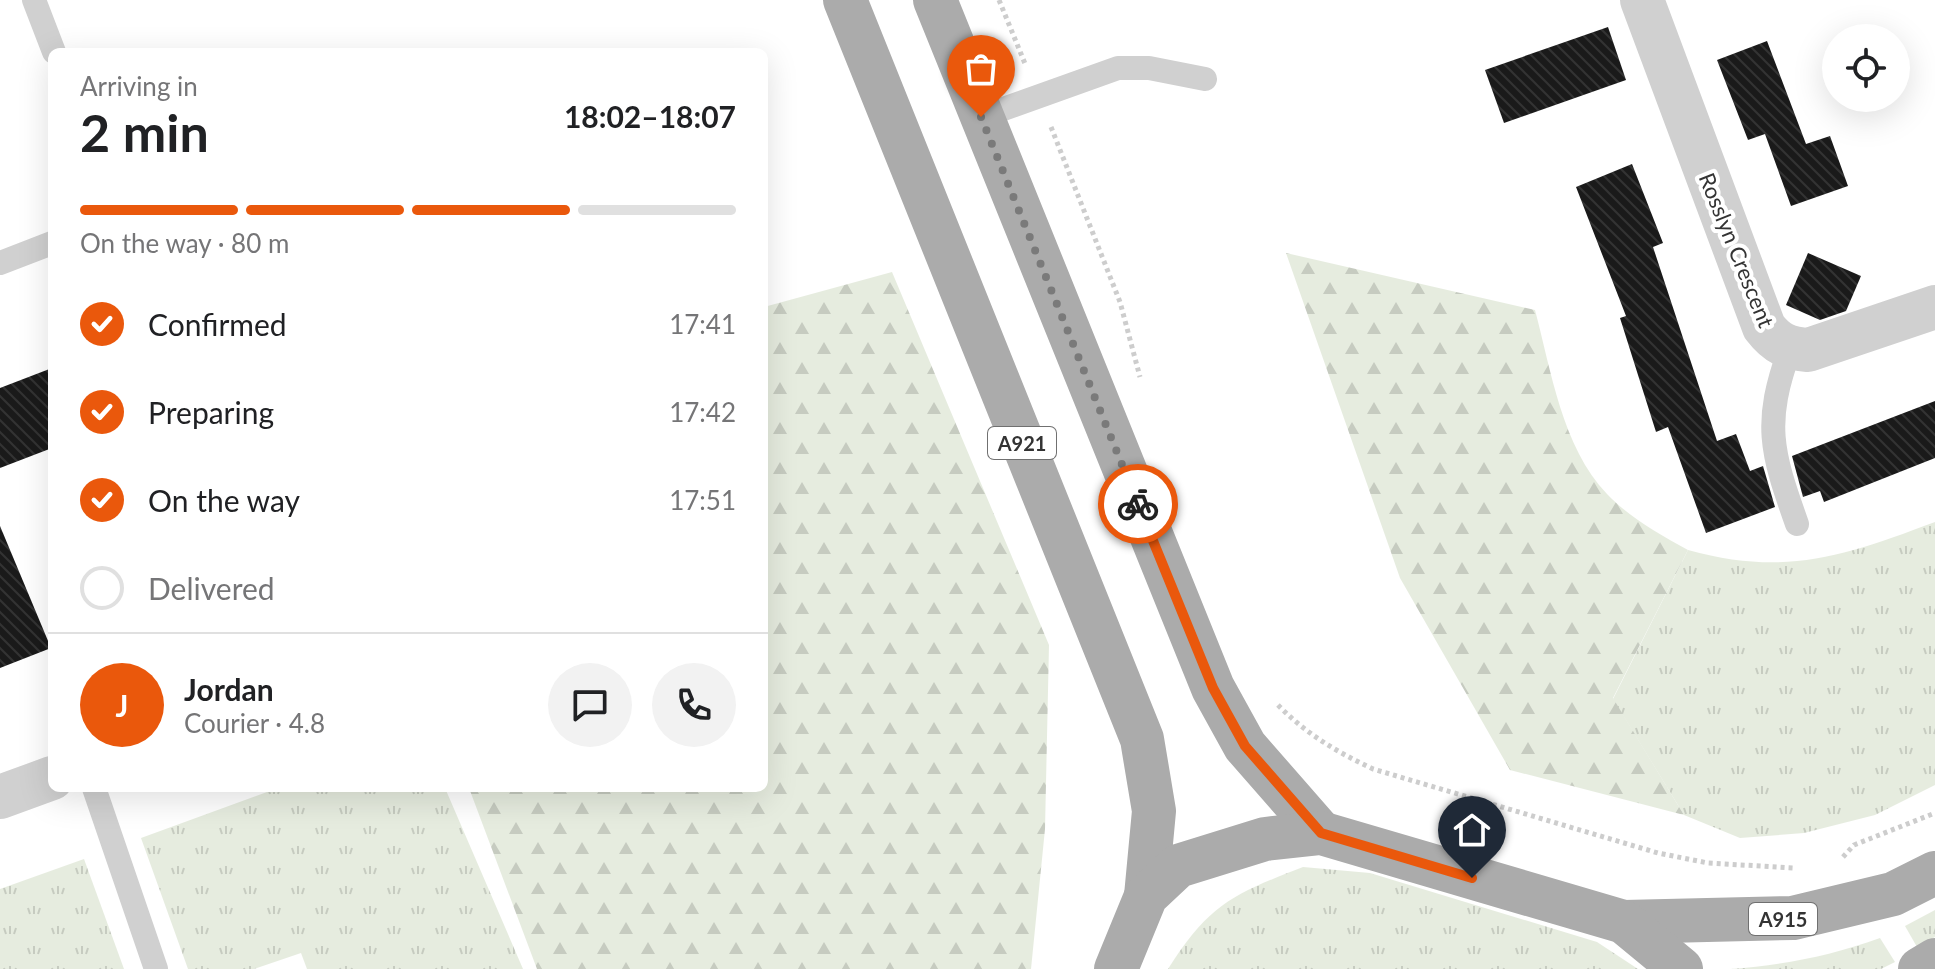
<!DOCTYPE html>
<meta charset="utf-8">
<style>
:root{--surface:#fff;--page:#f2f2f2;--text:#202124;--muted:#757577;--line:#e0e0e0;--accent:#ea580c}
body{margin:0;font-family:Lato,sans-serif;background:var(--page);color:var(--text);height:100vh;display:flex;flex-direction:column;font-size:30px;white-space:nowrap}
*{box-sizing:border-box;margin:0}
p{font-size:26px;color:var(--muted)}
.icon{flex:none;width:44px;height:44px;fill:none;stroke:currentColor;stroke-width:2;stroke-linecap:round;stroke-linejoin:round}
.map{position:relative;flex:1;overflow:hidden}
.details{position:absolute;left:48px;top:48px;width:720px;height:744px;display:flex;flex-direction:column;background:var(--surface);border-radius:12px;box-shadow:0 8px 32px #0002}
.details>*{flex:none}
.buttons{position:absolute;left:1822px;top:24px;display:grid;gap:16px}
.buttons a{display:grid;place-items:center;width:88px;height:88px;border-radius:50%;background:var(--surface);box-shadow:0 8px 32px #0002;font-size:40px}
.pin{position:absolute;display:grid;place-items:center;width:68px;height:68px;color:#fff;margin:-82px -34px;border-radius:50% 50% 50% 0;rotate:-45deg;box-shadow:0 0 8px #0007}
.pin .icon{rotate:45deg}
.courier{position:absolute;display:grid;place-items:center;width:80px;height:80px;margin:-40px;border:6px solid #ea580c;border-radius:50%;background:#fff;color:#222;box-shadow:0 2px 10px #0007}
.summary em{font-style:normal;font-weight:700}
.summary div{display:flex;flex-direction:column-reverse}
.summary{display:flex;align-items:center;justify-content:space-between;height:136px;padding:0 32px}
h1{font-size:52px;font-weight:700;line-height:60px}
.bar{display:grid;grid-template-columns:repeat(4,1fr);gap:12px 8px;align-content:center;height:96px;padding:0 32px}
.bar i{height:10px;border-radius:6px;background:var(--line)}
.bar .active{background:var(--accent)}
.bar p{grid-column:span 4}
.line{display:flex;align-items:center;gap:20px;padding:0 32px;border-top:2px solid var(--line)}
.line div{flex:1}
.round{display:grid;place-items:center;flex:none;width:84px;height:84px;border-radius:42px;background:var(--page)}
ol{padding:0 32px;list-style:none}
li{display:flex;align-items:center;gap:24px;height:88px}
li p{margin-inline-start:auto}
li .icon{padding:8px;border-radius:50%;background:var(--accent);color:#fff;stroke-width:4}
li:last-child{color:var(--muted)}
li i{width:44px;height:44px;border:4px solid var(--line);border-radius:50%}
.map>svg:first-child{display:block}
</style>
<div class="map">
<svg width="1935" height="969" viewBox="0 0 1935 969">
<defs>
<pattern id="grass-tufts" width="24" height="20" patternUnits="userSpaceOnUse" patternTransform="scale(2)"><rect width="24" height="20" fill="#e6ecdf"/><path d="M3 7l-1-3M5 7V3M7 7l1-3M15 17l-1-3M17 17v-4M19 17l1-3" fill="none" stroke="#c6cbc0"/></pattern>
<pattern id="forest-firs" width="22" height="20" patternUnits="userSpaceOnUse" patternTransform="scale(2)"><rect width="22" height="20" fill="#e6ecdf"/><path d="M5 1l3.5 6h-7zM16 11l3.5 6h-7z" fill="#c6cbc0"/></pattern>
<pattern id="building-back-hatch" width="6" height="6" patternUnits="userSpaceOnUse" patternTransform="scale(2)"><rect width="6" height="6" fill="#1a1a1a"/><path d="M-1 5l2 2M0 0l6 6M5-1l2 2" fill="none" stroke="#333"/></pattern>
</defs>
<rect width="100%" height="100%" fill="#fff"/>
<!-- grass -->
<g fill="url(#grass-tufts)">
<path d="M1935 522V785L1875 815 1804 833 1740 838 1684 815 1613 699 1688 550C1786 577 1844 556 1935 522Z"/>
<polygon points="278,788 445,788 523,969 307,969 301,953 254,969 188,969 141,838"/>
<polygon points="84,859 124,969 0,969 0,889"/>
<path d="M1303 867 1370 873 1597 942 1638 969H1168C1209 904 1234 894 1303 867Z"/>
<polygon points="1935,910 1935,937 1917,947 1905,926"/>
<path d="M1880 938 1895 962 1881 969H1731C1784 965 1830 956 1880 938Z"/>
</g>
<!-- forest -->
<g fill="url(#forest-firs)">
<path d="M1286 253 1535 310C1551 370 1562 447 1607 494 1630 518 1659 534 1688 550L1613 698 1684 815 1510 770 1400 578Z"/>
<polygon points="892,272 1049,645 1045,829 1031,969 537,969 469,788 764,788 764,307"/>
</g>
<!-- building -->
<g fill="url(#building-back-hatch)">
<polygon points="1608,27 1626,80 1504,123 1485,70"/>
<polygon points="1767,41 1806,144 1830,136 1848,186 1791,206 1765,134 1748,140 1717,60"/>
<polygon points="1632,164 1663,243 1653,247 1717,441 1736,434 1750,471 1763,466 1775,507 1706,533 1668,427 1656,432 1620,318 1626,316 1576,187"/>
<polygon points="1808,253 1861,276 1846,311 1820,320 1786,305"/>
<polygon points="52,368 52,448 0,468 0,388"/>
<polygon points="1935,401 1935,458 1824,502 1820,491 1803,497 1792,456"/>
<polygon points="0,526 51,648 0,668"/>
</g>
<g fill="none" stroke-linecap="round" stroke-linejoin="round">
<!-- path -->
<g stroke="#cdcdcd" stroke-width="5" stroke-dasharray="4 4" stroke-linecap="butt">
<polyline points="999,0 1026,66"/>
<polyline points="1051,127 1120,302 1140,377"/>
<path d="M1278 705C1306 734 1337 752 1373 769L1658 853 1708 863 1794 868"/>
<polyline points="1843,857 1854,845 1935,813"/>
</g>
<!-- lane -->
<g stroke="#d0d0d0" stroke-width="24">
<polyline points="34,0 54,52"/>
<polyline points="981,117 1118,68 1149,68 1205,79"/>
<polyline points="0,263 52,243"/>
<path d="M1790 349C1763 423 1771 451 1797 524"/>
<polyline points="94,788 156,969"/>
</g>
<!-- street -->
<g stroke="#d0d0d0" stroke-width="44">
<path d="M1642 0 1764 327C1777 344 1787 348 1808 350L1935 307"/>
<polyline points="0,797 52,778"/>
</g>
<!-- primary -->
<g stroke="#ababab" stroke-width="44">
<polyline points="845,0 1142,739 1154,811 1146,896"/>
<polyline points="935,0 1213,688 1245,746 1321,833"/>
<polyline points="1624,922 1793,918 1893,894 1935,873"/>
<polyline points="1116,969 1146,896 1178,866 1265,839 1321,833 1624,922 1681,969"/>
<polyline points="1920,969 1935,960"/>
</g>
</g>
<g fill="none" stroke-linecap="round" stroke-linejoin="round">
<!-- done -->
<polyline stroke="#7a7a7a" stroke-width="8" stroke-dasharray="0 14.4" points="981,117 1138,504"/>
<!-- route -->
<polyline stroke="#ea580c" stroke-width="10" points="1138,504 1213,688 1245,746 1321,833 1472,878"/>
</g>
<g text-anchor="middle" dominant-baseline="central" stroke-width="8" stroke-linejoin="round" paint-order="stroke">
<!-- shield labels -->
<g fill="#fff" stroke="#707070" stroke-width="2">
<rect x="988" y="427" width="68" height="32" rx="6"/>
<rect x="1749" y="903" width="68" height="32" rx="6"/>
</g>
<g font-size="20" font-weight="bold" fill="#333">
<text x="1022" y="443">A921</text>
<text x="1783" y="919">A915</text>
</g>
<!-- street labels -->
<g font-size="22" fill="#333" stroke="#fff">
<text transform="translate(1737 250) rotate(68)">Rosslyn Crescent</text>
</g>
</g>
</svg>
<div class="buttons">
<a><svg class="icon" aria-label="locate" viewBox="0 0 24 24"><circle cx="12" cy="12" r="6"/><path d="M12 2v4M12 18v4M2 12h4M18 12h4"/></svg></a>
</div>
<div class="pin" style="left:981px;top:117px;background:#ea580c"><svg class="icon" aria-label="bag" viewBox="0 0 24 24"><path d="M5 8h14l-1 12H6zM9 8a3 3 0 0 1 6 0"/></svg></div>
<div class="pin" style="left:1472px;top:878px;background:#1f2937"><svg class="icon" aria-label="home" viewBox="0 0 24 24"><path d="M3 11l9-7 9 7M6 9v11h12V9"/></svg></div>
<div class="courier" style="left:1138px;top:504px"><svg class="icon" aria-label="bike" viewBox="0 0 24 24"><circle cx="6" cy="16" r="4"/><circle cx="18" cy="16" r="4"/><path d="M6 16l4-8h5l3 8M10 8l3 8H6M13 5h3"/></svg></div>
<section class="details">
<div class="summary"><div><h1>2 min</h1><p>Arriving in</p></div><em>18:02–18:07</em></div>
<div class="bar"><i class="active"></i><i class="active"></i><i class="active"></i><i></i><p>On the way · 80 m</p></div>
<ol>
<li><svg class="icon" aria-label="check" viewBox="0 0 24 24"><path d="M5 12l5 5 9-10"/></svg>Confirmed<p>17:41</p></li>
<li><svg class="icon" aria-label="check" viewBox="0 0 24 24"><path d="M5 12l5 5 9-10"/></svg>Preparing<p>17:42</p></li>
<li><svg class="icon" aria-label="check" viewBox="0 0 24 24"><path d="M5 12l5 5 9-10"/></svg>On the way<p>17:51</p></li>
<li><i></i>Delivered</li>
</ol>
<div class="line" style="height:144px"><b class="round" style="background:var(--accent);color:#fff">J</b><div><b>Jordan</b><p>Courier · 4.8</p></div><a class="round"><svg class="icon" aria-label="chat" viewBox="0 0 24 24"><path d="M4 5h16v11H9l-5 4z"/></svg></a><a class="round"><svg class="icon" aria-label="phone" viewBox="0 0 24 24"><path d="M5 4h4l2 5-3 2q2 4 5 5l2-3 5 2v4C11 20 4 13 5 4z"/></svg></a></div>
</section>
</div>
